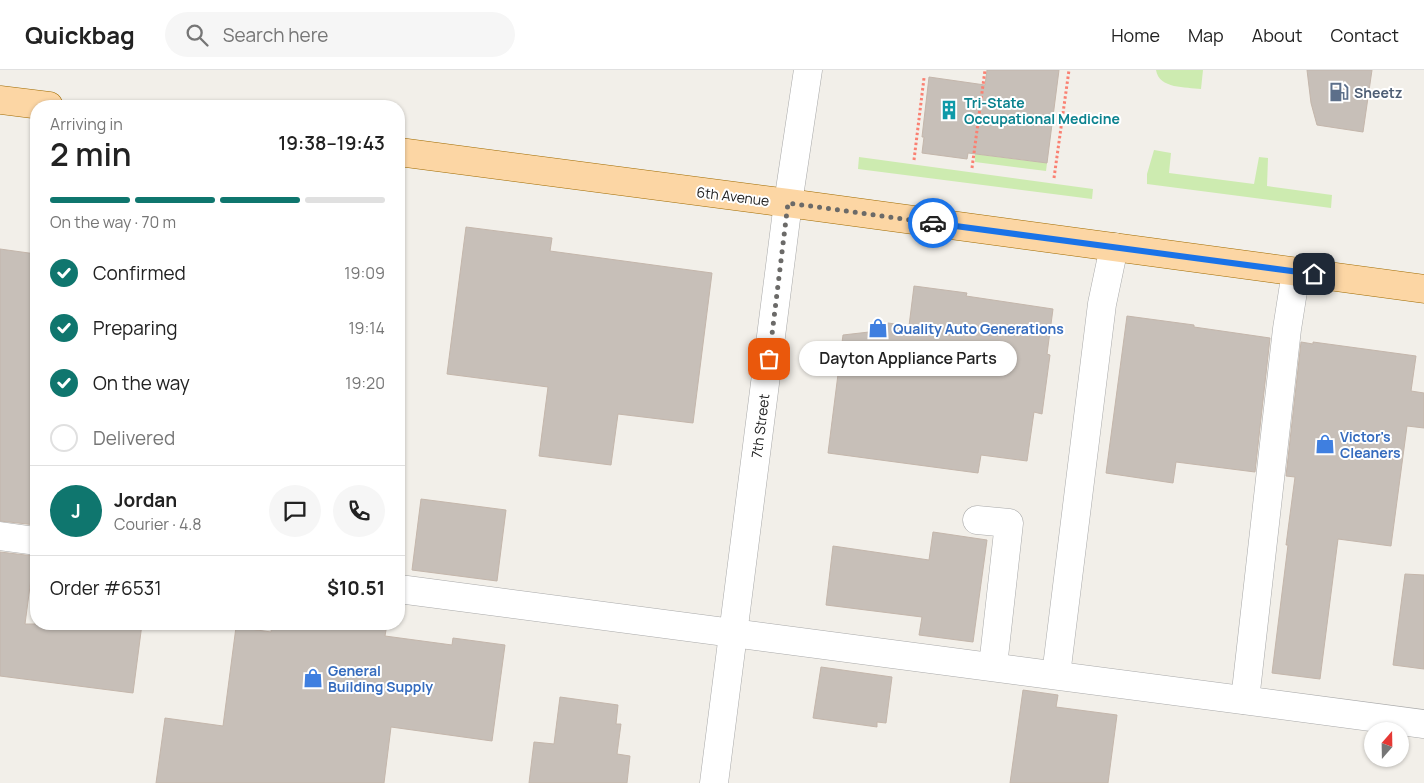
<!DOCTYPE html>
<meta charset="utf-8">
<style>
:root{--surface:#fff;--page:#f6f6f6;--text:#222;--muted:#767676;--line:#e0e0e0;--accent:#0f766e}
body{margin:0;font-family:Manrope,sans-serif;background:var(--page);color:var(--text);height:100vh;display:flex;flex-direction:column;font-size:19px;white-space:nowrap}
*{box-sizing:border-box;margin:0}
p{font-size:16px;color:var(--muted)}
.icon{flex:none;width:28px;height:28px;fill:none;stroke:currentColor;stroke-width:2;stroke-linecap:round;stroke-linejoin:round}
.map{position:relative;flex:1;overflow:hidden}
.side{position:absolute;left:30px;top:30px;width:375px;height:530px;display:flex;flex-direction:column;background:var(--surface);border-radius:20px;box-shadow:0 1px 4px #0004}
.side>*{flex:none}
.needle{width:32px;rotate:20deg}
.buttons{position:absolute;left:1364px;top:652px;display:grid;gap:10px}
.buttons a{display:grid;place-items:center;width:45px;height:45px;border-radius:50%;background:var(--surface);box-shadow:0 1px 4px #0004;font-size:25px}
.pin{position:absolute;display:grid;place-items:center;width:42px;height:42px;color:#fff;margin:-21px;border-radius:10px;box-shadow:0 2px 8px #0006}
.courier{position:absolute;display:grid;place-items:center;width:50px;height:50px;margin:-25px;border:4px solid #1a73e8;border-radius:50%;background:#fff;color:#222;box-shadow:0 1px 6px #0007}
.bubble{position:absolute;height:35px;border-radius:18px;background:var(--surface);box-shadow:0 1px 4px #0004;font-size:16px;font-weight:600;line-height:35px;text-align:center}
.head em{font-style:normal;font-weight:600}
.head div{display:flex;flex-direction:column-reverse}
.head{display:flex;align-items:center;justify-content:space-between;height:85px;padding:0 20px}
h1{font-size:32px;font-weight:600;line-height:38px}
.bar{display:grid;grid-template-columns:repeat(4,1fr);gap:8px 5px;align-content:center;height:60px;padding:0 20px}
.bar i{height:6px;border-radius:4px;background:var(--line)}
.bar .on{background:var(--accent)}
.bar p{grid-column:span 4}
.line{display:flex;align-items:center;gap:12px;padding:0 20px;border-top:1px solid var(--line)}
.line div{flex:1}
.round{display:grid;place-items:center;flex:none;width:52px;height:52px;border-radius:26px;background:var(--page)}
ol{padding:0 20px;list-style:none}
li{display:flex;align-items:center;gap:15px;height:55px}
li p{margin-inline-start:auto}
li .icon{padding:5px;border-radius:50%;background:var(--accent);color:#fff;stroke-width:4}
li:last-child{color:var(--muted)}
li i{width:28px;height:28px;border:2px solid var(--line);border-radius:50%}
header{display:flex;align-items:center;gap:30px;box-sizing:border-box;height:70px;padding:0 25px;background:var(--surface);border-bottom:1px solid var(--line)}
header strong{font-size:24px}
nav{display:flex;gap:28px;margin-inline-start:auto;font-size:18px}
.search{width:350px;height:45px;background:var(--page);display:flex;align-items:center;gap:12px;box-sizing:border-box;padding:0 18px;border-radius:28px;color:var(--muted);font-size:19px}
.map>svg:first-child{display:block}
</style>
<header>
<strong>Quickbag</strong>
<div class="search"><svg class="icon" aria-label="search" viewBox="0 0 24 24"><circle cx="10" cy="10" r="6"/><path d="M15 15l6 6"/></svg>Search here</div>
<nav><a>Home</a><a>Map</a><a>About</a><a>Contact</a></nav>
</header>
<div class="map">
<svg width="1424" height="713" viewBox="0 0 1424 713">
<rect width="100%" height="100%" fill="#f2efe9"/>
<!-- grass -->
<g fill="#cdebb0">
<path d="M1156 0H1203L1201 19C1186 17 1159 19 1156 0Z"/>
<polygon points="1154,80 1171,83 1169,103 1254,114 1259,87 1268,88 1267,116 1332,125 1331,138 1147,114 1147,104"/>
<polygon points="975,84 1047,93 1046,101 975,92"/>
<polygon points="859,87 1093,119 1092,129 858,99"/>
</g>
<!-- building -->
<g fill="#c7bfb8" stroke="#c4b6ab">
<polygon points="987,0 1059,0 1047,93 968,83 967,89 922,83 924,67 922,67 929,7 985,15"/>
<polygon points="1307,0 1372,0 1363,62 1317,55 1311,33"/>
<polygon points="466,157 552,168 550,181 712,203 693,353 618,344 611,395 539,386 548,317 447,304"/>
<polygon points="0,179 36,184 36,455 0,451"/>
<polygon points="914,216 967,223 966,226 1053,239 1047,284 1050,285 1042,344 1034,342 1027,391 981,385 978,403 828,383 843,265 869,262 888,253 909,256"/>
<polygon points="1127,246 1194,255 1194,257 1270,268 1255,402 1176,392 1173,413 1106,403"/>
<polygon points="1301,272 1313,274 1313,272 1416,286 1411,321 1424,323 1424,358 1407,356 1391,476 1338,469 1320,609 1272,603 1288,475 1286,475 1295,407 1286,406"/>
<polygon points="421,429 506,440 497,511 412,500"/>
<polygon points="933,462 987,470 973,572 919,565 922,547 826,535 833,476 929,490"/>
<polygon points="0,482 34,486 25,554 142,554 133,623 0,606"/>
<polygon points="1405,504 1424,505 1424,599 1393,595"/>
<polygon points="272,554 387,554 385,566 452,575 453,568 505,575 492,671 391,657 384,713 156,713 165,648 223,656 236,557 271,562"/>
<polygon points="821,597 892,607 886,653 877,652 877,657 813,648"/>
<polygon points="1023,620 1058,625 1056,637 1117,645 1108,713 1010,713"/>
<polygon points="560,627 618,635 616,654 621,654 617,684 630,686 627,713 529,713 534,672 554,674"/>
</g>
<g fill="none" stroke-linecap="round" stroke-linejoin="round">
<defs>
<g id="minor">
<polyline points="977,450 1009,453 993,596"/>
<polyline points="0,466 36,471"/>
<polyline points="399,519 1424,654"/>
<polyline points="1056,605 1102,234 1114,177"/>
<polyline points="1245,630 1287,259 1296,202"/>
<polyline points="714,713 788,133 808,0"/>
</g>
<g id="major">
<polyline points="0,30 49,36"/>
<polyline points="399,82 788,133 1424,219"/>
</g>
</defs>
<!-- minor casing -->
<use href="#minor" stroke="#a9a9a9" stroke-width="29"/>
<!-- major casing -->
<use href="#major" stroke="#a06b00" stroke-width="29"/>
<!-- path -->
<g stroke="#fa8072" stroke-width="3" stroke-dasharray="2.5 2.5" stroke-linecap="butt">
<polyline points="914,90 924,8"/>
<polyline points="972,98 985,0"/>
<polyline points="1054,108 1069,0"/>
</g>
<!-- minor -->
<use href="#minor" stroke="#fff" stroke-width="28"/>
<!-- major -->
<use href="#major" stroke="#fcd6a4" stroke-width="28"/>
</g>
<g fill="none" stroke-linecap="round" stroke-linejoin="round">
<!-- done -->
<polyline stroke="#6b6a68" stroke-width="5" stroke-dasharray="0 9" points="769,289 788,133 933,153"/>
<!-- route -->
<polyline stroke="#1a73e8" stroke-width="6" points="933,153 1314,204"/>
</g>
<!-- icons -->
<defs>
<symbol id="fuel-bare" viewBox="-9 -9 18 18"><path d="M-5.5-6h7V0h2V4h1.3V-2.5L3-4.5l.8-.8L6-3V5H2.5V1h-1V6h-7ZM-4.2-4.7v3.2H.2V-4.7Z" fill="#5c6f8a" stroke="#fff" stroke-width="2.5" paint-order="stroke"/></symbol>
<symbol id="building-bare" viewBox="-9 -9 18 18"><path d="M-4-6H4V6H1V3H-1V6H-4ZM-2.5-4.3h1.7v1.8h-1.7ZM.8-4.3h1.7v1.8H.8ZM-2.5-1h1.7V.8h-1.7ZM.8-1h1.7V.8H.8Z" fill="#0f9aa8" stroke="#fff" stroke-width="2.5" paint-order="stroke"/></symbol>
<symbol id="shop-bare" viewBox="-9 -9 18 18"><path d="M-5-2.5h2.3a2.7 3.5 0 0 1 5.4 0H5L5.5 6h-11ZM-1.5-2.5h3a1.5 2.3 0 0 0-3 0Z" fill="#3f7fe0" stroke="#fff" stroke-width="2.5" paint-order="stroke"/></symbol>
</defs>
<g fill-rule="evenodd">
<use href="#fuel-bare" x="1325" y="8" width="28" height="28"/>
<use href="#building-bare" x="935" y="26" width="28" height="28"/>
<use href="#shop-bare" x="864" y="244" width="28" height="28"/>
<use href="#shop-bare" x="1311" y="360" width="28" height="28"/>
<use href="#shop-bare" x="299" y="594" width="28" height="28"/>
</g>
<g text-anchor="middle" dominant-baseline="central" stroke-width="4" stroke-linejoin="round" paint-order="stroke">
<!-- service labels -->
<g font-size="14" font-weight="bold" fill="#4e5e75" stroke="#fff" text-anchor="start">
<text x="1354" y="22">Sheetz</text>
</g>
<!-- culture labels -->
<g font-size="14" font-weight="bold" fill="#0d838f" stroke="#fff" text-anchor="start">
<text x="964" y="32">Tri-State<tspan x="964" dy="16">Occupational Medicine</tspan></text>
</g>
<!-- street labels -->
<g font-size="14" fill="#222" stroke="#fff">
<text transform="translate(733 126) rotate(7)">6th Avenue</text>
<text transform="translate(760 356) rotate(-83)">7th Street</text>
</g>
<!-- shop labels -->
<g font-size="14" font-weight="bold" fill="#366cbe" stroke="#fff" text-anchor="start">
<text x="893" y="258">Quality Auto Generations</text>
<text x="1340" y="366">Victor's<tspan x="1340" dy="16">Cleaners</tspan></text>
<text x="328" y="600">General<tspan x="328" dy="16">Building Supply</tspan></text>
</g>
</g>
</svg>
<div class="buttons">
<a><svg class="needle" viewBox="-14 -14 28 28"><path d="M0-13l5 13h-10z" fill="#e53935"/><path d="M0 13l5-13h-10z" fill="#767676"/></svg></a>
</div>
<div class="pin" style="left:769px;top:289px;background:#ea580c"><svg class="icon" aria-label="bag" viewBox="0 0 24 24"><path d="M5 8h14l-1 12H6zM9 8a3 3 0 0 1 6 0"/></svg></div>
<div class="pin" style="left:1314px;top:204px;background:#1f2937"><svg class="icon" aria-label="home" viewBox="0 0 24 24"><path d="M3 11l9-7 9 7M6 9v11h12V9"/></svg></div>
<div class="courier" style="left:933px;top:153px"><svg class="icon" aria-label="car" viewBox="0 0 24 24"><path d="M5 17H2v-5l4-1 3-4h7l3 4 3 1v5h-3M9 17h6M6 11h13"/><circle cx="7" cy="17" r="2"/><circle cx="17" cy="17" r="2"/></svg></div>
<div class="bubble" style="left:799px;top:271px;width:218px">Dayton Appliance Parts</div>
<section class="side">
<div class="head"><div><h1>2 min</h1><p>Arriving in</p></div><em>19:38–19:43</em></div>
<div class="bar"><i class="on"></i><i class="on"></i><i class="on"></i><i></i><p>On the way · 70 m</p></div>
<ol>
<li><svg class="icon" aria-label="check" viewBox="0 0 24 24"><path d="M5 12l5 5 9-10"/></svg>Confirmed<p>19:09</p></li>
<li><svg class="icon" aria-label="check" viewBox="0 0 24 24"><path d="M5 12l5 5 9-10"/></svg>Preparing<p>19:14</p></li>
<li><svg class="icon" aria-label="check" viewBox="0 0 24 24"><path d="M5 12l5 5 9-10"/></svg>On the way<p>19:20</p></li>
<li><i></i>Delivered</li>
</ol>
<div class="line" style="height:90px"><b class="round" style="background:var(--accent);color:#fff">J</b><div><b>Jordan</b><p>Courier · 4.8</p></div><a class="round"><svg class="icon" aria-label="chat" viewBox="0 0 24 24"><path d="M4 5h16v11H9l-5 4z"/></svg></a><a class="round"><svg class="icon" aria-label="phone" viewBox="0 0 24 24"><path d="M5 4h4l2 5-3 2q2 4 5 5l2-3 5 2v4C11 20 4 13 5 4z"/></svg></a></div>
<div class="line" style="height:65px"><div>Order #6531</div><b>$10.51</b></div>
</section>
</div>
